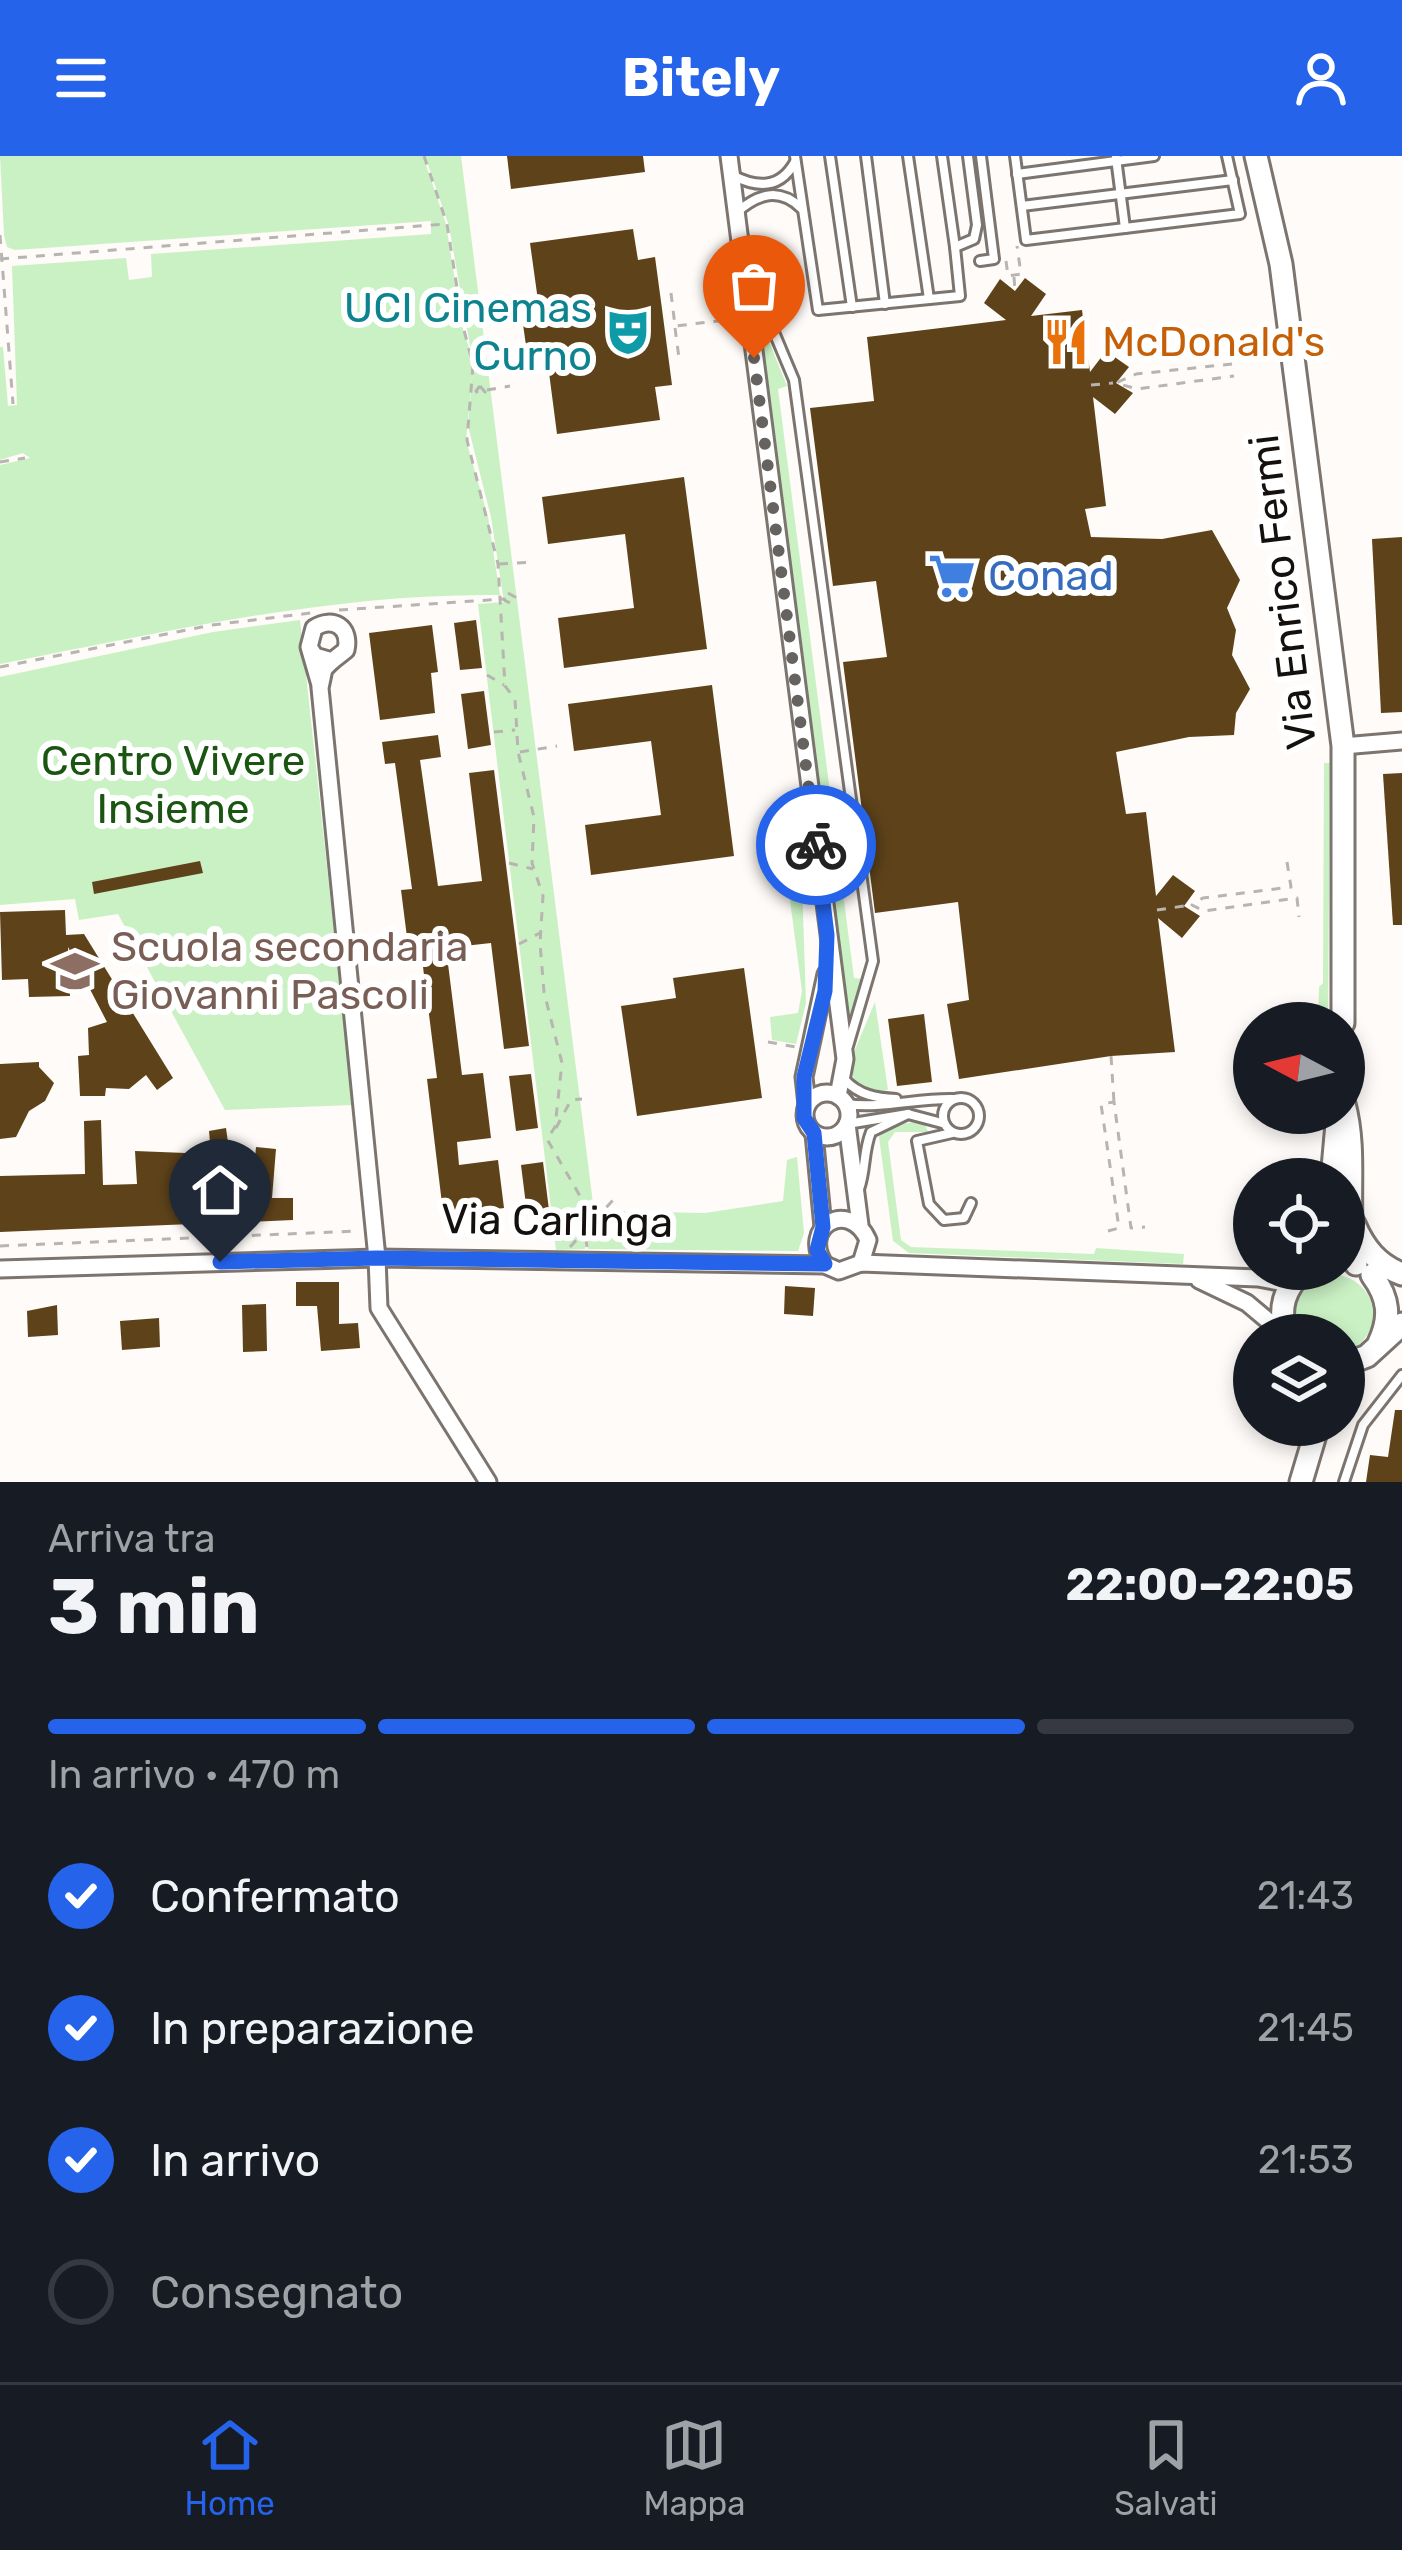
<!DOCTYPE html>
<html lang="it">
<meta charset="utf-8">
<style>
:root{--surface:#171b24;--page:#20242c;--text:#f1f3f6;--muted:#9ea1a6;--line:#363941;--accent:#2563eb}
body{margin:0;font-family:Rubik,sans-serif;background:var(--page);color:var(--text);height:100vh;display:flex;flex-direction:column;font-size:45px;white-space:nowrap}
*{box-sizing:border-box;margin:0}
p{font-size:39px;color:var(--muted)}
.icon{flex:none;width:66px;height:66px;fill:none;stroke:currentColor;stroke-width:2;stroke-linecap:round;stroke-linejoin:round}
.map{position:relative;height:1326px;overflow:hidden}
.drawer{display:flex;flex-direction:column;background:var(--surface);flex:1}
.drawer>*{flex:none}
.needle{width:78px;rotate:277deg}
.controls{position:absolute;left:1233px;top:846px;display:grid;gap:24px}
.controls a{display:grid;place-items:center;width:132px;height:132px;border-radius:50%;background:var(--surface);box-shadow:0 6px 18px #0003;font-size:60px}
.pin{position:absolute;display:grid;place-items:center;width:102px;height:102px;color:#fff;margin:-123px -51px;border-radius:50% 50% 50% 0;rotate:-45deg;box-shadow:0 0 12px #0007}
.pin .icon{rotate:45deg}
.courier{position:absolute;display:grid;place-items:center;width:120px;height:120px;margin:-60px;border:9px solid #2563eb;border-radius:50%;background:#fff;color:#222;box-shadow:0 3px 15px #0007}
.head em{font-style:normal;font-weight:700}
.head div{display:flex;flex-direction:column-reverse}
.head{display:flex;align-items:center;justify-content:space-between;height:204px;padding:0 48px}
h1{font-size:78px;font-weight:700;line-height:90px}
.bar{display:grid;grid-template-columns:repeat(4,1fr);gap:18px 12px;align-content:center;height:144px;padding:0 48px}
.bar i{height:15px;border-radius:9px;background:var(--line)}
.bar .active{background:var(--accent)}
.bar p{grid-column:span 4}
ol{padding:0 48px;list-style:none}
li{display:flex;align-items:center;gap:36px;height:132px}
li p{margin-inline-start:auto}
li .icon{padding:12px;border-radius:50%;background:var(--accent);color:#fff;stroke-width:4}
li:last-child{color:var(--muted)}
li i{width:66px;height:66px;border:6px solid var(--line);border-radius:50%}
header{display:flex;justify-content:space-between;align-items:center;height:156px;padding:0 48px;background:var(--accent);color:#fff;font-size:54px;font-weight:700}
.dock{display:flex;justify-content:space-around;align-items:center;height:168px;border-top:3px solid var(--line);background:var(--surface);font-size:33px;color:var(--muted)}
.dock a{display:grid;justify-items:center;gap:6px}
.dock .active{color:var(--accent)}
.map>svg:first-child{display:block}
</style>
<header><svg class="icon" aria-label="menu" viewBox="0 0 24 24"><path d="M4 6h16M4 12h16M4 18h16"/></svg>Bitely<svg class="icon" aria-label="person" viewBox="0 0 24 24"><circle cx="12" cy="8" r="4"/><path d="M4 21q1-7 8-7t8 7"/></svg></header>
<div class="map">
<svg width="1402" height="1326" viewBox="0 0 1402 1326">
<rect width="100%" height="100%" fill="#fefbf8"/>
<!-- green -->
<g fill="#caf1c4">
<path d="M0 0H423L446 68 462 170 472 201 449 70 425 0H461L594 1055H598L586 1072 603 1055 705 1057 783 1045 787 1004 797 1001 804 1077 798 1095 588 1093 585 1073V1093L556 1094 478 448 504 446 491 361 468 270 473 211 466 284 488 361 500 439C331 437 165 476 0 508V309L30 302 23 297 0 304V191H3L8 250 17 249 12 110 126 102 129 124 152 121 151 98 431 78V65L15 94 7 91 4 79Z"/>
<polygon points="757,156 787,230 778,233 854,822 863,823 849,869"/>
<polygon points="300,464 353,949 225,954 118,758 79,764 75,743 0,749 0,521 213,476"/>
<polygon points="1324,607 1330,607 1328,867 1318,867 1319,831 1323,827"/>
<polygon points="801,697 806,847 796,888 772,884 770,861 798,857 802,835 784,699"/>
<polygon points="875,846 888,934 868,936 854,927 851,903"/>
<polygon points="915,966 925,969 928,976 895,976 888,986 901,1084 911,1091 1094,1098 1096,1092 1184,1098 1183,1108 909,1097 893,1085 879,981 886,970"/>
<path d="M1332 1118C1380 1122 1389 1180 1344 1197V1179H1300C1288 1150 1301 1125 1332 1118Z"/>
</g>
<!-- building -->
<g fill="#5e431a">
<polygon points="507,0 643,0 645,16 511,33"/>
<polygon points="633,73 638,104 655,101 662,153 672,229 655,231 660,264 557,278 547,201 528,204 522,161 540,159 530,87"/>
<polygon points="1025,122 1046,138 1031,160 1082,154 1090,216 1106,195 1129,211 1116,227 1133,237 1115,258 1093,241 1106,350 1085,353 1091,381 1162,383 1212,374 1240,424 1227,452 1236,474 1232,499 1250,533 1236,557 1234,579 1189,581 1116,596 1126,658 1146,656 1156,740 1173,719 1195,735 1184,750 1200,760 1182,782 1158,762 1175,896 1111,900 959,923 947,848 969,844 958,746 875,757 843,506 887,501 876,425 833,430 810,252 874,245 867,181 1006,164 984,147 1000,123 1015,135"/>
<polygon points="684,321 707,493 564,512 558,462 634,452 625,378 548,388 542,341"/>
<polygon points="1402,381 1402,556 1381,557 1372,383"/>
<polygon points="476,464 482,512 460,514 454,467"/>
<polygon points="432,469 438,516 431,517 435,557 380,564 369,477"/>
<polygon points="712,529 734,700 591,719 585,669 661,659 651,585 574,595 568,548"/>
<polygon points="484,535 491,589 468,593 461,538"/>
<polygon points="438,579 441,601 420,604 438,730 482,725 469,617 494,614 529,890 504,893 491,787 446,792 462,919 483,917 491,982 457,986 459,1009 498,1004 504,1052 482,1055 482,1051 443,1056 427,923 437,922 421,795 409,797 401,734 412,733 395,607 385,608 382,586"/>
<polygon points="1402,617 1402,769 1393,769 1383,618"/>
<polygon points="200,705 203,717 94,738 92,726"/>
<polygon points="65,754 66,779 84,778 173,922 157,934 146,919 129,933 106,932 105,940 80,940 78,900 89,899 88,872 107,866 68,791 70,840 29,841 28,823 2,824 0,756"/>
<polygon points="744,812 762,942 637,960 621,850 676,842 673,822"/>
<polygon points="924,858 932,926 897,930 888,863"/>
<polygon points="39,906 39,911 54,927 45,945 29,955 16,981 0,983 0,908"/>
<polygon points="531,918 538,972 516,975 509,920"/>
<polygon points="101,964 103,1029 137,1028 135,995 211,998 209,975 226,972 239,1066 0,1076 0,1020 85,1018 84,965"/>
<polygon points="256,991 276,993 272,1042 293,1042 293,1064 249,1066"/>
<polygon points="543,1006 549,1054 527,1057 521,1009"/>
<polygon points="296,1126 339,1126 339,1168 358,1167 360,1192 321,1195 317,1150 296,1150"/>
<polygon points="785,1130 815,1132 813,1160 784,1158"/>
<polygon points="266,1148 267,1195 243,1196 242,1149"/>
<polygon points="57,1149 58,1179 28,1181 27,1155"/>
<polygon points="159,1162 160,1191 122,1194 120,1165"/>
<polygon points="1395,1254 1402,1254 1402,1326 1366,1326 1370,1299 1388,1301"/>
</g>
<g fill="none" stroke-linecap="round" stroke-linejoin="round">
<defs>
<g id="lane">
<polyline points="795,0 818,154 960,140 955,91 974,83 977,69 968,0"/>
<polyline points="830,0 852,151"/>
<polyline points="866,0 885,148"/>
<polyline points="908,0 929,143"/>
<polyline points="942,0 955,91"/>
<polyline points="1015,0 1026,84 1240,58 1227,0"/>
<polyline points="1116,2 1125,72"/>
<polyline points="1017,18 1154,0"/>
<path d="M732 19C757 32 780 33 795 6"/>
<polyline points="1022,50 1233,24"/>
<path d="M737 56C758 38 779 31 801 52"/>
<polyline points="980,105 994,103 981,0"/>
<polyline points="750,119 794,224 873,805 848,890"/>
<path d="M845 924C859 939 876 942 896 943"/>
<circle cx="961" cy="960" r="18"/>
<path d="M846 948C882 953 917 942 953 943"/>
<polyline points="847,968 908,958 942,967"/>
<polyline points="952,977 917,985 929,1048 944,1064 964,1062 971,1047"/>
<path d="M859 1033C866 1014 863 996 871 976L908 958"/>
<polyline points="1344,1326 1363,1269 1402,1219"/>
</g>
<g id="street">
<polyline points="729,0 845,903 838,940"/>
<path d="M309 491 315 500 332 505 346 494C351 471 333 460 314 472L309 491 320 529"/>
<polyline points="332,505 324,513 320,532 377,1102 379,1152 488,1326"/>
<polyline points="1343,590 1402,585"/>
<circle cx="827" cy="959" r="22"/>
<polyline points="807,949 804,921 826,818"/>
<polyline points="847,968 860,1069"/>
<polyline points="814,978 823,1071"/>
<path d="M825 1109C799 1071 849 1042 868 1084L861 1107"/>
<polyline points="0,1113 377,1102 825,1109 839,1115 861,1107 1258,1122 1290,1128"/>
<polyline points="1199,1124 1247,1147 1285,1179"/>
</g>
<g id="secondary">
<polyline points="1256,0 1281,108 1343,590 1343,867"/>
<path d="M1344 948C1358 1000 1344 1055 1356 1108"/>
<polyline points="1332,1023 1338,957"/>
<path d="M1354 1068C1364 1092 1378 1109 1402 1118"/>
<path d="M1372 1119C1389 1142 1391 1161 1379 1187"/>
<path d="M1286 1179C1278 1151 1284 1134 1304 1113"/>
<polyline points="1344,1209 1367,1200 1402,1168"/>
<polyline points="1301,1326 1318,1269"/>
</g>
</defs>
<!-- lane casing -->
<use href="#lane" stroke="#7c746e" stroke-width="14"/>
<!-- street casing -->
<use href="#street" stroke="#7c746e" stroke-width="21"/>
<!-- secondary casing -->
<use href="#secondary" stroke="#7c746e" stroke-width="27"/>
<!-- path -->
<g stroke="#b7b4b1" stroke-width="3" stroke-dasharray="9 9" stroke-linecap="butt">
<polyline points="424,0 447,68 463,170 473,209 467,284 498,408 505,530 515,543 518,596 534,661 532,707 543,740 540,787 544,836 562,907 555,971 547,983 580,1040 587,1091"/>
<polyline points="0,79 13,248"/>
<polyline points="0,103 445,68"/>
<polyline points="1006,105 1008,120 1021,118 1017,90"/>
<polyline points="1014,121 1015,135"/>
<polyline points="671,137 675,170 735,163"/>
<polyline points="675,172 679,202"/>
<polyline points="1232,208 1136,218 1116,227 1137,233 1234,220"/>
<polyline points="1091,229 1113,227"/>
<polygon points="480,230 485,236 480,240 476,235"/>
<polyline points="487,234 510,230"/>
<polyline points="0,306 25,302"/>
<polyline points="499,408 533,406"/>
<polygon points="508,437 515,441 512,448 504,444"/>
<polyline points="339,454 504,443"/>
<polyline points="0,511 212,469 311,457"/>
<polyline points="487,519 504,529"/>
<polyline points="494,576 515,574"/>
<polyline points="520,596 557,590"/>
<polyline points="1287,706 1291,731 1203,742 1192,749 1204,755 1297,742 1299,761"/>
<polyline points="509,707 533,713"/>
<polyline points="1157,754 1191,749"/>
<polyline points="519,788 540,777"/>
<polyline points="768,886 796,891"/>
<polyline points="1111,900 1114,946"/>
<polyline points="556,972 571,944 582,943"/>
<polyline points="1108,1075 1119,1072 1101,948 1114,946 1131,1072 1145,1071"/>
<polyline points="0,1090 358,1075"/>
<polyline points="570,1091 614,1043"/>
</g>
<!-- lane -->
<use href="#lane" stroke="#fff" stroke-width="8"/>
<!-- street -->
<use href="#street" stroke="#fff" stroke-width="15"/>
<!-- secondary -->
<use href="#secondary" stroke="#fff" stroke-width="21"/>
</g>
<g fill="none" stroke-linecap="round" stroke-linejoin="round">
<!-- done -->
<polyline stroke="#65625f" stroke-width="12" stroke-dasharray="0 21.6" points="754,202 816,689"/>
<!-- route -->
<polyline stroke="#2563eb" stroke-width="15" points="220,1106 377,1102 825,1108 817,1094 823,1071 814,977 804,962 804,921 825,835 827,779 816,689"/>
</g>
<!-- icons -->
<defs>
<symbol id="theatre-bare" viewBox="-9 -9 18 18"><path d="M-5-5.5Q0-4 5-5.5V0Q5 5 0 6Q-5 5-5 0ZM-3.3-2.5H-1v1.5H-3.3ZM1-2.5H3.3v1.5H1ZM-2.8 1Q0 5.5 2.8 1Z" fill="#0f9aa8" stroke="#fff" stroke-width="2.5" paint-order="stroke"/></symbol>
<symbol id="restaurant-bare" viewBox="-9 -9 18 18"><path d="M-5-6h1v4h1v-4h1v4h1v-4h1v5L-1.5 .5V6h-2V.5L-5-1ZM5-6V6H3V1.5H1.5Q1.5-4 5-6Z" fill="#e8710a" stroke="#fff" stroke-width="2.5" paint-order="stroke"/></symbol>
<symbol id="supermarket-bare" viewBox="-9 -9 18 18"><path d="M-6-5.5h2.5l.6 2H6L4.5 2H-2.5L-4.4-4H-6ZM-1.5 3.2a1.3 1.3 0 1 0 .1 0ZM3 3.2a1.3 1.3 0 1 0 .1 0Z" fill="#3f7fe0" stroke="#fff" stroke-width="2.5" paint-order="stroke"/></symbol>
<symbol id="school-bare" viewBox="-9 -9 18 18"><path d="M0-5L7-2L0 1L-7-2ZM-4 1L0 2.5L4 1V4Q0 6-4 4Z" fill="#8d6e63" stroke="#fff" stroke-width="2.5" paint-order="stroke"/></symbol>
</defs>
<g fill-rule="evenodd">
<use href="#theatre-bare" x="595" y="143" width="66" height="66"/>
<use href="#restaurant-bare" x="1033" y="153" width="66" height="66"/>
<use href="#supermarket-bare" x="919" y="387" width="66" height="66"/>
<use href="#school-bare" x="42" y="782" width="66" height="66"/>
</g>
<g text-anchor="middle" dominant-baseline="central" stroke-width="12" stroke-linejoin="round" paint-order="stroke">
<!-- culture labels -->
<g font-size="42" fill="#0d838f" stroke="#fff" text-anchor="end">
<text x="592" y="152">UCI Cinemas<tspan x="592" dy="48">Curno</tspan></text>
</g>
<!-- food labels -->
<g font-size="42" fill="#c56008" stroke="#fff" text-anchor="start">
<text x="1102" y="186">McDonald's</text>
</g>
<!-- shop labels -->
<g font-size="42" fill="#366cbe" stroke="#fff" text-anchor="start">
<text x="988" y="420">Conad</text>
</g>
<!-- street labels -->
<g font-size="42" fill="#13100d" stroke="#fff">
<text transform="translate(1283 436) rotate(-97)">Via Enrico Fermi</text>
<text transform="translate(557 1065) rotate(1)">Via Carlinga</text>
</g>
<!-- park labels -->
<g font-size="42" fill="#1b5512" stroke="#fff">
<text x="173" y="605">Centro Vivere<tspan x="173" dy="48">Insieme</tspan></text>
</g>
<!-- education labels -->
<g font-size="42" fill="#785e54" stroke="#fff" text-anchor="start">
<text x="111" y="791">Scuola secondaria<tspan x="111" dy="48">Giovanni Pascoli</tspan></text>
</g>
</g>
</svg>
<div class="controls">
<a><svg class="needle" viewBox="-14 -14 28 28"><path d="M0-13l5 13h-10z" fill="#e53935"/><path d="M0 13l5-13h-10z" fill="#9ea1a6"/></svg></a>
<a><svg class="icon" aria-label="locate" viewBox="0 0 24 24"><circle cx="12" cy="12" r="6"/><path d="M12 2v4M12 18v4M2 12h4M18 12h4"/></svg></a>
<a><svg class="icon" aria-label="layers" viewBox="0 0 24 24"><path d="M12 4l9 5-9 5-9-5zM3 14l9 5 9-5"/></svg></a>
</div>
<div class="pin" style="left:754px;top:202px;background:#ea580c"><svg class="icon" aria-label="bag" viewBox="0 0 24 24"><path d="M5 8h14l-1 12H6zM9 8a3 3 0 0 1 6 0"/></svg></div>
<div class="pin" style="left:220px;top:1106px;background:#1f2937"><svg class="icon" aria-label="home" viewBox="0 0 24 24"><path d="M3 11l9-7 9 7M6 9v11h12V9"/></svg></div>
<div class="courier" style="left:816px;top:689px"><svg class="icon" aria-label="bike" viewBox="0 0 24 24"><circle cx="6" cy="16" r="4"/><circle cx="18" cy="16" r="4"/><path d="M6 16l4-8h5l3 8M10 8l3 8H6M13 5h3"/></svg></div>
</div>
<section class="drawer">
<div class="head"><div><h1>3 min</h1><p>Arriva tra</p></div><em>22:00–22:05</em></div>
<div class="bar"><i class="active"></i><i class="active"></i><i class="active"></i><i></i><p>In arrivo · 470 m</p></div>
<ol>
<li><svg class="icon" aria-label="check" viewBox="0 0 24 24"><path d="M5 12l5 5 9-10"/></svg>Confermato<p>21:43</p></li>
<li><svg class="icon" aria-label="check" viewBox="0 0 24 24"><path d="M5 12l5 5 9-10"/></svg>In preparazione<p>21:45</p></li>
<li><svg class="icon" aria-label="check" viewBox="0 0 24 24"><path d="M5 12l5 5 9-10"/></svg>In arrivo<p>21:53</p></li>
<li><i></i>Consegnato</li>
</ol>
</section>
<nav class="dock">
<a class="active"><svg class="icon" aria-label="home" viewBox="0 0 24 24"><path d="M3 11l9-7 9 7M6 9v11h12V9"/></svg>Home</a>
<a><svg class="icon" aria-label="map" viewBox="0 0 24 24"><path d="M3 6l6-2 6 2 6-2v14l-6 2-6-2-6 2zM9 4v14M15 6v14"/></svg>Mappa</a>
<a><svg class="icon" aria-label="saved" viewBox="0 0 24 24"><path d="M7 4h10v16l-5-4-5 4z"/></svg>Salvati</a>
</nav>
